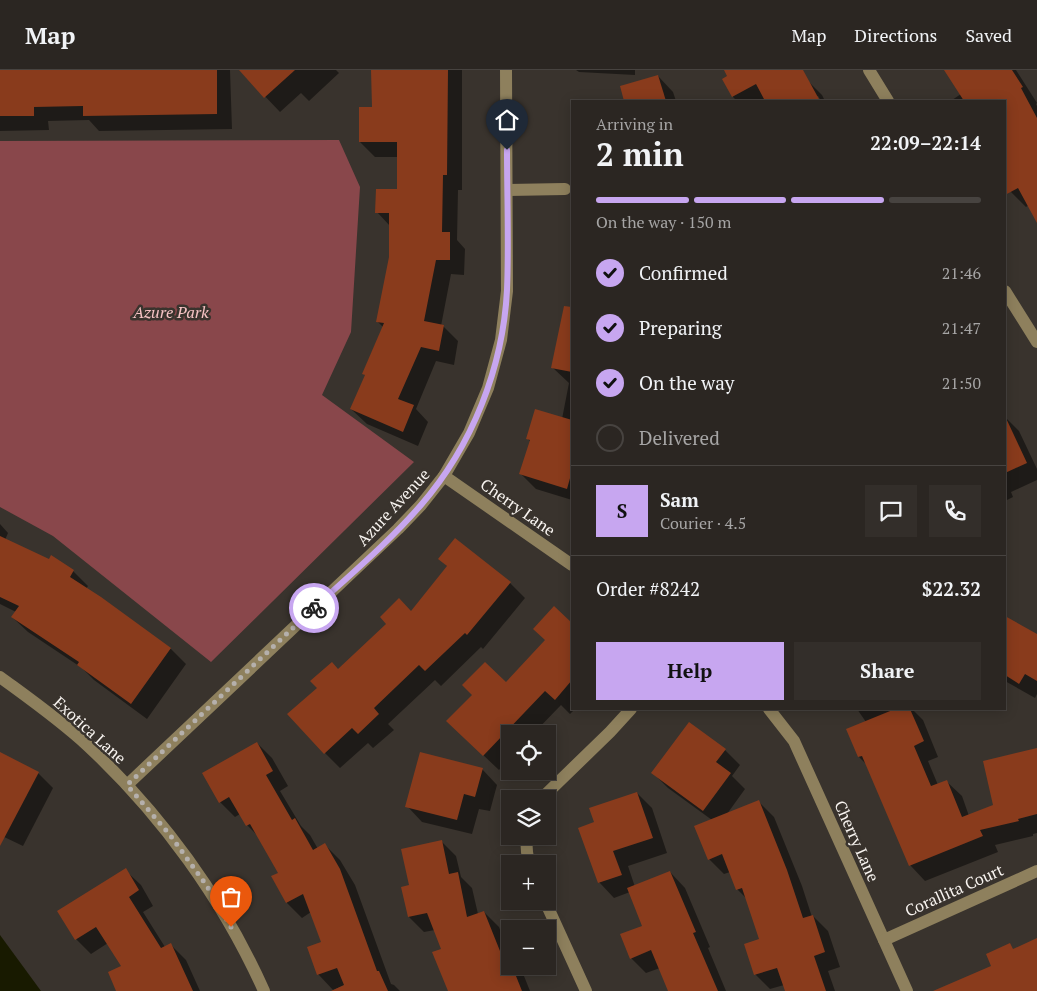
<!DOCTYPE html>
<meta charset="utf-8">
<style>
:root{--surface:#2b2622;--page:#332e2a;--text:#f1f3f6;--muted:#a6a5a5;--line:#474340;--accent:#c7a6f0}
body{margin:0;font-family:"PT Serif",serif;background:var(--page);color:var(--text);height:100vh;display:flex;flex-direction:column;font-size:19px;white-space:nowrap}
*{box-sizing:border-box;margin:0}
p{font-size:16px;color:var(--muted)}
.icon{flex:none;width:28px;height:28px;fill:none;stroke:currentColor;stroke-width:2;stroke-linecap:round;stroke-linejoin:round}
.map{position:relative;flex:1;overflow:hidden}
.side{position:absolute;left:571px;top:30px;width:435px;height:610px;display:flex;flex-direction:column;background:var(--surface);border-radius:0px;box-shadow:0 2px 12px #0003,0 0 0 1px var(--line)}
.side>*{flex:none}
.tools{position:absolute;left:501px;top:655px;display:grid;gap:10px}
.tools a{display:grid;place-items:center;width:55px;height:55px;border-radius:0px;background:var(--surface);box-shadow:0 2px 12px #0003,0 0 0 1px var(--line);font-size:25px}
.pin{position:absolute;display:grid;place-items:center;width:42px;height:42px;color:#fff;margin:-51px -21px;border-radius:50% 50% 50% 0;rotate:-45deg;box-shadow:0 0 5px #0007}
.pin .icon{rotate:45deg}
.courier{position:absolute;display:grid;place-items:center;width:50px;height:50px;margin:-25px;border:4px solid #c7a6f0;border-radius:50%;background:#fff;color:#222;box-shadow:0 1px 6px #0007}
.summary em{font-style:normal;font-weight:700}
.summary div{display:flex;flex-direction:column-reverse}
.summary{display:flex;align-items:center;justify-content:space-between;height:85px;padding:0 25px}
h1{font-size:32px;font-weight:700;line-height:38px}
.bar{display:grid;grid-template-columns:repeat(4,1fr);gap:8px 5px;align-content:center;height:60px;padding:0 25px}
.bar i{height:6px;border-radius:4px;background:var(--line)}
.bar .current{background:var(--accent)}
.bar p{grid-column:span 4}
.line{display:flex;align-items:center;gap:12px;padding:0 25px;border-top:1px solid var(--line)}
.line div{flex:1}
.round{display:grid;place-items:center;flex:none;width:52px;height:52px;border-radius:0px;background:var(--page)}
ol{padding:0 25px;list-style:none}
li{display:flex;align-items:center;gap:15px;height:55px}
li p{margin-inline-start:auto}
li .icon{padding:5px;border-radius:50%;background:var(--accent);color:#111;stroke-width:4}
li:last-child{color:var(--muted)}
li i{width:28px;height:28px;border:2px solid var(--line);border-radius:50%}
.button{display:flex;gap:10px;margin-top:auto;padding:10px 25px}
.button a{flex:1;height:58px;border-radius:0px;background:var(--accent);color:#111;font-size:20px;font-weight:700;line-height:58px;text-align:center}
.button a+a{background:var(--page);color:var(--text)}
header{display:flex;align-items:center;gap:30px;box-sizing:border-box;height:70px;padding:0 25px;background:var(--surface);border-bottom:1px solid var(--line)}
header strong{font-size:24px}
nav{display:flex;gap:28px;margin-inline-start:auto;font-size:18px}
.map>svg:first-child{display:block}
</style>
<header>
<strong>Map</strong>
<nav><a>Map</a><a>Directions</a><a>Saved</a></nav>
</header>
<div class="map">
<svg width="1037" height="921" viewBox="0 0 1037 921">
<rect width="100%" height="100%" fill="#39332d"/>
<!-- green -->
<polygon fill="#89474b" points="339,70 360,117 351,262 322,325 414,392 211,592 53,466 0,437 0,71"/>
<!-- water -->
<polygon fill="#181a00" points="0,865 41,921 0,921"/>
<!-- shadow -->
<g fill="#0007">
<polygon points="0,0 230,0 232,59 99,61 89,50 48,51 49,60 0,61"/>
<polygon points="240,0 336,0 339,3 309,31 301,23 280,42"/>
<polygon points="373,0 462,0 462,120 458,120 457,170 465,179 464,205 451,204 441,256 443,256 458,271 454,295 436,291 416,339 428,352 418,376 367,354 351,339 366,306 363,303 383,257 377,251 390,187 390,156 377,142 399,121 399,87 375,87 360,72 373,38"/>
<polygon points="576,0 635,0 635,5 579,2"/>
<polygon points="726,0 791,0 807,10 822,25 825,31 821,31 818,26 815,26 818,31 737,31 733,27 729,7"/>
<polygon points="946,0 1016,0 1037,33 1036,34 1037,36 1037,151 1029,135 1026,137 1011,122 1005,111 1005,31 953,31 952,30 961,24"/>
<polygon points="658,6 673,22 676,31 626,31 621,17"/>
<polygon points="559,265 572,268 572,430 536,419 521,404 531,372 528,369 562,349 569,313 553,298"/>
<polygon points="1005,347 1019,361 1037,399 1037,410 1011,422 1013,427 1005,431"/>
<polygon points="0,454 8,463 5,470 73,501 88,516 86,519 171,579 186,594 147,649 94,610 82,598 28,562 12,547 16,542 0,534"/>
<polygon points="440,489 510,513 525,528 483,579 481,577 441,616 435,610 388,654 394,660 373,678 368,673 340,698 325,683 338,601 411,542 448,497"/>
<polygon points="554,537 572,554 572,639 575,639 570,644 561,635 533,664 510,664 510,688 499,700 463,666 473,625 506,614 546,571"/>
<polygon points="1005,547 1037,566 1037,624 1035,628 1005,611"/>
<polygon points="857,639 912,639 923,650 938,687 928,691 938,715 946,711 962,726 969,746 995,736 1037,680 1037,763 1033,764 1033,766 995,775 998,782 925,811 910,795 866,694 859,687 866,652"/>
<polygon points="257,673 272,688 288,716 280,721 301,756 310,765 318,779 325,775 340,790 355,815 391,914 394,915 400,921 348,921 345,915 333,920 318,904 322,872 311,842 302,848 287,833 272,807 280,803 259,767 247,755 240,744 235,747 220,732"/>
<polygon points="725,680 740,695 732,706 745,719 727,744 759,732 774,747 802,816 812,847 813,846 828,861 840,897 828,901 835,921 787,921 784,915 770,919 755,904 761,870 747,829 737,819 730,802 724,804 709,789 712,750 668,718 653,703"/>
<polygon points="0,684 38,703 53,718 23,776 0,765"/>
<polygon points="482,699 497,715 490,741 479,739 472,764 422,752 407,736"/>
<polygon points="637,723 652,738 667,783 628,796 635,817 670,802 685,818 710,877 708,878 726,921 670,921 660,898 646,903 631,888 644,856 630,822 614,828 599,812 596,753"/>
<polygon points="441,771 456,786 461,807 472,818 478,844 484,842 499,857 510,885 510,896 520,896 530,921 453,921 442,879 435,860 424,862 409,847 411,816"/>
<polygon points="125,800 141,815 153,836 143,842 165,877 171,875 186,890 200,921 118,921 123,896 108,873 91,884 76,869"/>
</g>
<!-- building -->
<g fill="#893b1c">
<polygon points="0,0 217,0 217,44 83,46 83,36 34,37 34,46 0,46"/>
<polygon points="239,0 295,0 264,28"/>
<polygon points="371,0 448,0 447,105 443,105 442,162 450,162 450,190 436,190 424,251 444,255 439,281 421,277 398,329 414,335 403,362 350,339 365,305 362,304 384,253 376,252 389,187 389,143 375,143 376,119 397,119 397,72 359,72 359,37 372,37"/>
<polygon points="724,0 803,0 820,31 765,31 756,14 732,27 722,9 727,6"/>
<polygon points="944,0 1012,0 1023,17 1021,18 1037,48 1037,153 1018,118 1005,125 1005,31 964,31"/>
<polygon points="658,5 666,31 624,31 620,16"/>
<polygon points="564,236 572,237 572,302 551,298"/>
<polygon points="535,339 572,350 572,401 567,419 519,404 530,370 526,369"/>
<polygon points="1005,346 1027,393 1005,403"/>
<polygon points="0,466 49,489 51,485 74,500 70,507 101,527 171,578 131,634 77,595 79,592 11,547 19,536 0,527"/>
<polygon points="455,468 511,512 467,565 465,563 425,601 419,595 374,638 379,644 358,664 352,658 324,684 287,644 317,618 310,611 332,592 338,599 386,554 380,547 399,528 411,541 447,496 438,489"/>
<polygon points="554,536 572,553 572,610 555,630 545,621 483,686 446,651 472,625 462,615 485,592 506,612 545,570 533,559"/>
<polygon points="1005,546 1037,564 1037,611 1025,604 1019,614 1005,605"/>
<polygon points="895,639 910,639 924,671 914,676 931,716 947,710 962,747 993,735 983,691 1037,678 1037,744 1018,749 1019,751 980,760 983,766 909,796 862,686 858,687 846,659"/>
<polygon points="689,652 726,679 716,692 731,703 703,741 651,703"/>
<polygon points="257,672 273,701 266,705 292,750 295,748 313,780 325,773 340,799 377,901 379,901 388,921 331,921 344,915 337,898 317,905 307,877 321,872 303,824 286,833 271,806 278,803 250,754 246,756 229,727 219,733 202,703"/>
<polygon points="0,682 39,702 0,776"/>
<polygon points="420,682 483,698 475,727 464,724 457,750 405,737"/>
<polygon points="637,722 653,768 613,781 622,805 598,813 578,758 594,752 589,738"/>
<polygon points="759,730 787,800 803,848 813,845 825,882 814,886 826,921 785,921 777,898 754,905 744,874 759,869 742,818 736,820 722,784 708,790 694,756"/>
<polygon points="442,770 449,804 458,802 467,847 484,841 500,881 505,879 510,896 512,896 522,921 448,921 432,882 441,879 427,843 408,847 401,817 409,815 401,779"/>
<polygon points="126,798 139,820 129,827 161,878 171,873 193,921 116,921 108,902 121,896 96,857 75,870 57,841"/>
<polygon points="670,801 696,862 693,863 718,921 668,921 651,880 630,889 620,864 642,856 627,818"/>
<polygon points="1037,868 1037,921 933,921 991,896 986,884 1010,873 1013,879"/>
</g>
<g fill="none" stroke-linecap="round" stroke-linejoin="round">
<!-- minor -->
<g stroke="#8e805d" stroke-width="12">
<polyline points="869,0 888,31"/>
<polyline points="507,120 565,119"/>
<polyline points="1005,221 1037,272"/>
<polyline points="444,406 572,495"/>
<path d="M0 607C30 629 60 650 87 675 161 744 223 829 264 921"/>
<polyline points="769,639 794,671 907,921"/>
<polyline points="127,715 398,459 421,435 444,406 469,363 488,318 501,270 507,221 506,0"/>
<polyline points="541,729 610,662 631,639"/>
<polyline points="526,766 527,782 529,794"/>
<polyline points="545,831 586,921"/>
<polyline points="884,870 1037,801"/>
</g>
</g>
<g fill="none" stroke-linecap="round" stroke-linejoin="round">
<!-- done -->
<polyline stroke="#b5b0ac" stroke-width="5" stroke-dasharray="0 9" points="231,857 207,816 170,765 127,715 314,538"/>
<!-- route -->
<path stroke="#c7a6f0" stroke-width="6" d="M314 538C350 505 389 472 421 435 472 376 503 298 507 220 509 174 507 127 507 80"/>
</g>
<g text-anchor="middle" dominant-baseline="central" stroke-width="5" stroke-linejoin="round" paint-order="stroke">
<!-- park labels -->
<g font-size="16" font-style="italic" fill="#f6c3c4" stroke="#39332d">
<text x="171" y="242">Azure Park</text>
</g>
<!-- street labels -->
<g font-size="16" fill="#f8f4f0" stroke="#39332d">
<text transform="translate(393 437) rotate(-47)">Azure Avenue</text>
<text transform="translate(518 437) rotate(35)">Cherry Lane</text>
<text transform="translate(90 660) rotate(42)">Exotica Lane</text>
<text transform="translate(857 771) rotate(66)">Cherry Lane</text>
<text transform="translate(954 820) rotate(-24)">Corallita Court</text>
</g>
</g>
</svg>
<div class="tools">
<a><svg class="icon" aria-label="locate" viewBox="0 0 24 24"><circle cx="12" cy="12" r="6"/><path d="M12 2v4M12 18v4M2 12h4M18 12h4"/></svg></a>
<a><svg class="icon" aria-label="layers" viewBox="0 0 24 24"><path d="M12 4l9 5-9 5-9-5zM3 14l9 5 9-5"/></svg></a>
<a>+</a>
<a>−</a>
</div>
<div class="pin" style="left:231px;top:857px;background:#ea580c"><svg class="icon" aria-label="bag" viewBox="0 0 24 24"><path d="M5 8h14l-1 12H6zM9 8a3 3 0 0 1 6 0"/></svg></div>
<div class="pin" style="left:507px;top:80px;background:#1f2937"><svg class="icon" aria-label="home" viewBox="0 0 24 24"><path d="M3 11l9-7 9 7M6 9v11h12V9"/></svg></div>
<div class="courier" style="left:314px;top:538px"><svg class="icon" aria-label="bike" viewBox="0 0 24 24"><circle cx="6" cy="16" r="4"/><circle cx="18" cy="16" r="4"/><path d="M6 16l4-8h5l3 8M10 8l3 8H6M13 5h3"/></svg></div>
<section class="side">
<div class="summary"><div><h1>2 min</h1><p>Arriving in</p></div><em>22:09–22:14</em></div>
<div class="bar"><i class="current"></i><i class="current"></i><i class="current"></i><i></i><p>On the way · 150 m</p></div>
<ol>
<li><svg class="icon" aria-label="check" viewBox="0 0 24 24"><path d="M5 12l5 5 9-10"/></svg>Confirmed<p>21:46</p></li>
<li><svg class="icon" aria-label="check" viewBox="0 0 24 24"><path d="M5 12l5 5 9-10"/></svg>Preparing<p>21:47</p></li>
<li><svg class="icon" aria-label="check" viewBox="0 0 24 24"><path d="M5 12l5 5 9-10"/></svg>On the way<p>21:50</p></li>
<li><i></i>Delivered</li>
</ol>
<div class="line" style="height:90px"><b class="round" style="background:var(--accent);color:#111">S</b><div><b>Sam</b><p>Courier · 4.5</p></div><a class="round"><svg class="icon" aria-label="chat" viewBox="0 0 24 24"><path d="M4 5h16v11H9l-5 4z"/></svg></a><a class="round"><svg class="icon" aria-label="phone" viewBox="0 0 24 24"><path d="M5 4h4l2 5-3 2q2 4 5 5l2-3 5 2v4C11 20 4 13 5 4z"/></svg></a></div>
<div class="line" style="height:65px"><div>Order #8242</div><b>$22.32</b></div>
<div class="button"><a>Help</a><a>Share</a></div>
</section>
</div>
